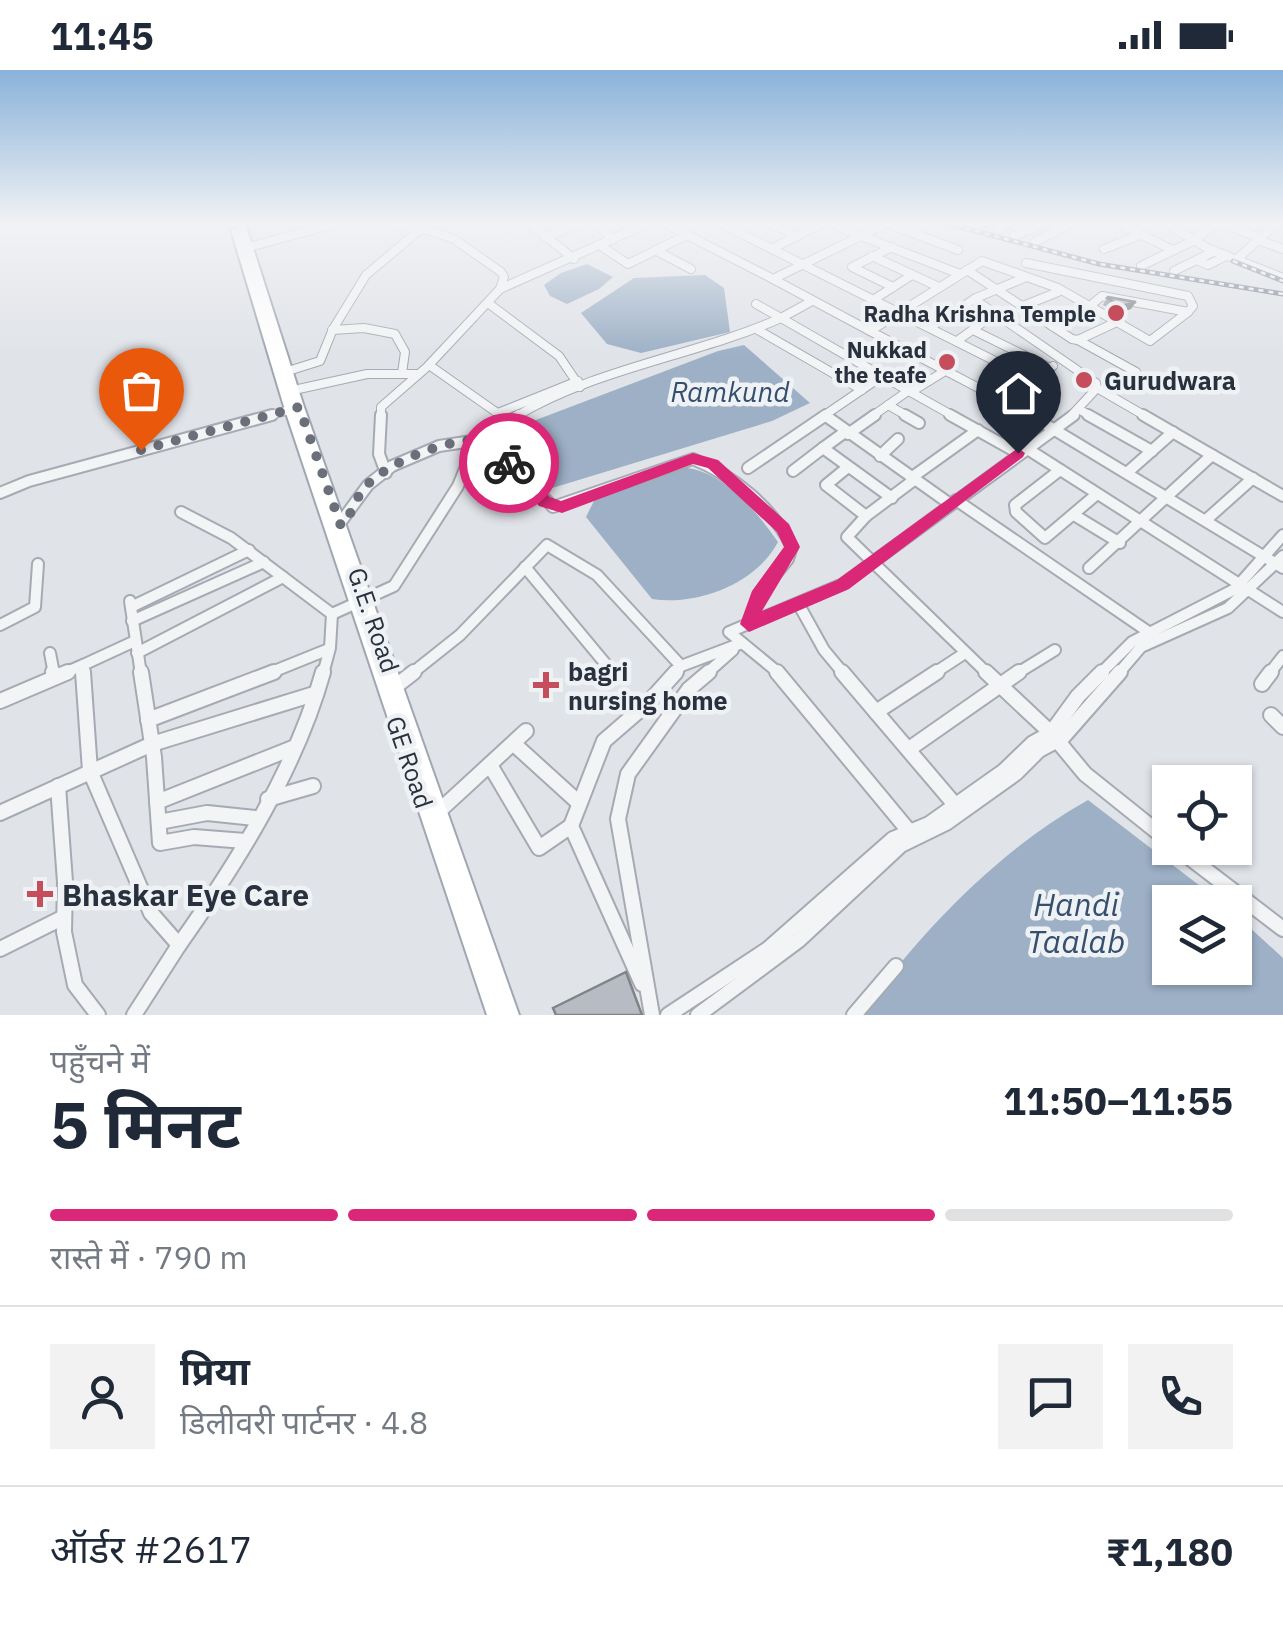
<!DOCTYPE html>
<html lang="hi">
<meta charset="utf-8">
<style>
:root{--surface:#fff;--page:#f2f2f3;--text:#1f2937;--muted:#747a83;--line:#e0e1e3;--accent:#db2777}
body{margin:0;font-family:"IBM Plex Sans","Noto Sans Devanagari",sans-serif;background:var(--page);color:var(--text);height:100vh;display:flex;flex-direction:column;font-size:38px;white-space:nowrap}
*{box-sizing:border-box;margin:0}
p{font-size:32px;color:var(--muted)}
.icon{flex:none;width:55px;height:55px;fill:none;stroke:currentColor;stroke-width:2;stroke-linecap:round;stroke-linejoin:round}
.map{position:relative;height:945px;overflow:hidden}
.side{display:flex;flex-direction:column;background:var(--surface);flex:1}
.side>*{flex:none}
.buttons{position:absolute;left:1152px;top:695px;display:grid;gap:20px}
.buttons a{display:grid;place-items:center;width:100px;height:100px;border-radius:0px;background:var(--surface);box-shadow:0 2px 8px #0004;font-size:50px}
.pin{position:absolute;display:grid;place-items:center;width:85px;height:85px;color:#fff;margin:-102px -42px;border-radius:50% 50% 50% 0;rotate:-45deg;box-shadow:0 0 10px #0007}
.pin .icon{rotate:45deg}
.courier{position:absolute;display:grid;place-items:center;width:100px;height:100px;margin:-50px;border:8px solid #db2777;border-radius:50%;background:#fff;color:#222;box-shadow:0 2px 12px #0007}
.overview em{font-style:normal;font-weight:700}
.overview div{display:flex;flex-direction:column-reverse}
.overview{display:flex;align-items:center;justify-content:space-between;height:170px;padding:0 50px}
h1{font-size:65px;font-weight:700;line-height:75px}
.bar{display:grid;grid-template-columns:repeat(4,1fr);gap:15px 10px;align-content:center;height:120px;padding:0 50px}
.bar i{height:12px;border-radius:8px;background:var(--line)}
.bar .on{background:var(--accent)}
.bar p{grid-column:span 4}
.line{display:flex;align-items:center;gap:25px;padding:0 50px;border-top:2px solid var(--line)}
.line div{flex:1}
.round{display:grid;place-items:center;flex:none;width:105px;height:105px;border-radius:0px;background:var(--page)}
.status{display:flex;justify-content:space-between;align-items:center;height:70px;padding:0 50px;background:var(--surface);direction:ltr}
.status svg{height:28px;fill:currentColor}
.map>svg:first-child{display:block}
</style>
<div class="status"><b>11:45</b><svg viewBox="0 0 49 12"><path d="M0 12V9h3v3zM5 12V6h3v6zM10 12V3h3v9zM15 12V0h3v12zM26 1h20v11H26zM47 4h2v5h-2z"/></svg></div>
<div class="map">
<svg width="1283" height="945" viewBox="0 0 1283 945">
<rect width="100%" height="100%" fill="#e0e3e8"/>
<!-- water -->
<g fill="#9db0c6">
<polygon points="587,194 613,207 599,219 567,234 550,226 544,215 561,203"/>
<polygon points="705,205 724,218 730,262 641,283 607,274 581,243 634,208"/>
<polygon points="744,275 810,333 772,351 549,419 514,372 520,356 718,281"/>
<path d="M681 397C724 401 754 438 778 472 756 514 697 536 652 529L586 447 594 431Z"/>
<path d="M1088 730 1221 832H1170V898H1235V844L1283 888V945H860C921 862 997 781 1088 730Z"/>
</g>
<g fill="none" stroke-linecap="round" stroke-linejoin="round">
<defs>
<g id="minor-far2">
<polyline points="394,153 422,160"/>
<polyline points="529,153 574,189"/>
<polyline points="596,153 613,170"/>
<polyline points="664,153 773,209"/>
<polyline points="720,153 1035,311"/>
<polyline points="770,153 797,166"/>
<polyline points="830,153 861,166 773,209 870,261 982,191 1058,218 1150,271 1188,242 1102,226 1091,235"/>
<polyline points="886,153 958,180"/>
<polyline points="1117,153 1173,180"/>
<polyline points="1166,153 1207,178 1283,208"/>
<polyline points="1221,153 1261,168"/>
<polyline points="978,155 984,153"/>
<polyline points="997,161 1009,153"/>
<polyline points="861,166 960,204"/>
<polyline points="861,166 886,153"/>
<polyline points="1014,166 1046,153"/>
<polyline points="1198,167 1217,153"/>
<polyline points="545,168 579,153"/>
<polyline points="1258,170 1283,179"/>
<polyline points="1035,172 1072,153"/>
<polyline points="601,176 628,194 687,165"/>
<polyline points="249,177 338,153"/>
<polyline points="892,177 852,197 893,217"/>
<polyline points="773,178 823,153"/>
<polyline points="1104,179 1140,165"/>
<polyline points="655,180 691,199"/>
<polyline points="872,186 939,217"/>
<polyline points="1197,190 1208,195 1226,186"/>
<polyline points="1236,190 1277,153"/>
<polyline points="1026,193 1188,226 1193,236 1188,242"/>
<polyline points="1141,196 1193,171"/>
<polyline points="967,200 1072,269 1078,270 1121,250"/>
<polyline points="1174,201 1215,181"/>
<polyline points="974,229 1096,313 1097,318 1147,347"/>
<polyline points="873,230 912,205"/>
<polyline points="812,231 781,248 882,306"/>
<polyline points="488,233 559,286 580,317"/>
<polyline points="756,234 781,248"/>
<polyline points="1023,236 1058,222"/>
<polyline points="1052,256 1094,238"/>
<polyline points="931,257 976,228 1024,208"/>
<polyline points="332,260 364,258 395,264 405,282 402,303"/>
<polyline points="758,260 862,320"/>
<polyline points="973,260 1050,298"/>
<polyline points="870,261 1034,347"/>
<polyline points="1078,270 1136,302"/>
<polyline points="957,271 996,243"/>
<polyline points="429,295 503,347"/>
<polyline points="288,301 320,291 333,259 366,205 422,158 454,169 501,202 504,207 500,219"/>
<polyline points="294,320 367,304 418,304"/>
<polyline points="911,322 945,301"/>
<polyline points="1007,333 1053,296"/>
<polyline points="888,335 909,347"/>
<polyline points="1080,340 1093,347"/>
<polyline points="498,343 578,311"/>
<polyline points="263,347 297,338"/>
<polyline points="381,347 381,337 427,297 500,219 648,153"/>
<path d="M515 347C596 298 695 286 781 248"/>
<polyline points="822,347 882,306 955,347"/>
<polyline points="871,347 908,321"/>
<polyline points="1070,347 1097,318"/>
</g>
<g id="minor-far1">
<polyline points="381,345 379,384 386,403"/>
<polyline points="500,345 506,349"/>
<polyline points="905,345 919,353"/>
<polyline points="950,345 1018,383"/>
<polyline points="1030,345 1283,498"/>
<polyline points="1088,345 1152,381"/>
<polyline points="826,346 950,434"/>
<polyline points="845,362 823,378 892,428"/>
<polyline points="848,364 875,345"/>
<path d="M486 369 553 437 693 389C733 405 773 438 792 477L788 489 758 526 749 554"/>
<polyline points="1026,378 1283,542"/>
<polyline points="1212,385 1283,426"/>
<polyline points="880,386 898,369"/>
<polyline points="848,397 826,415 866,446 914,410"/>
<polyline points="748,398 826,345"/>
<polyline points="1060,400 1015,435 1016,442 1045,468 1097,424"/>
<polyline points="793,401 823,378"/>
<polyline points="1129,401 1173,362"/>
<polyline points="911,408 978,360"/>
<polyline points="0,423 29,411 272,345"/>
<polyline points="956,430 1153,565"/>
<polyline points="181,442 231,468 332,544 330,578 323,604"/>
<polyline points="1074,445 1120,473"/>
<polyline points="866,446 847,467 988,604"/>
<polyline points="1206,450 1253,408"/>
<polyline points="335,460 368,415 392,396 439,376 486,369 519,345"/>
<polyline points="525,497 614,604"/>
<polyline points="1089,498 1212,385 1143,345"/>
<polyline points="130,531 141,604"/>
<polyline points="799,535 824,580 844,604"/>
<polyline points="131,537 249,480"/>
<polyline points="332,544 394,516 458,416 477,369"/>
<polyline points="132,551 264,492"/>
<polyline points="0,555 35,537 38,494"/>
<polyline points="50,583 54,604"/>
<polyline points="137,583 283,507"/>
<polyline points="83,595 135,571"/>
<polyline points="62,604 83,595 84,604"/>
<polyline points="267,604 329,579"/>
<polyline points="411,604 460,565 547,475 597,505 681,596 742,573"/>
<polyline points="674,604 681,596"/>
<polyline points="706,604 733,580"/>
<polyline points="780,604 729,562 843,514 1074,345"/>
<polyline points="933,604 965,583"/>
<polyline points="1016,604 1055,580"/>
<polyline points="1100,604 1132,572 1235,519 1283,465"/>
<polyline points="1118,604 1141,577 1228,538 1283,486"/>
<polyline points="1269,604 1283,586"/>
</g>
<g id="minor">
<polyline points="53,602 54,607"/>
<polyline points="83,602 90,701 151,843 179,875 134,945"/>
<polyline points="141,602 154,687 160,773 194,767 245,771"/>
<polyline points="612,602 616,606"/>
<polyline points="777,602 913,766"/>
<polyline points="842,602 956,736"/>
<polyline points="986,602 1051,663 1085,704 1170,772"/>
<polyline points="1262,614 1271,602"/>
<polyline points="396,616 414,602"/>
<polyline points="0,631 68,602"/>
<polyline points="876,642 937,602"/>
<polyline points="1271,645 1283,657"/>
<polyline points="148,650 274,602"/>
<polyline points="514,674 579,733"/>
<polyline points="909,679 1019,602"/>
<polyline points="490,695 539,778 571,756"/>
<polyline points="58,716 65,812 64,862 75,915 98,945"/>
<polyline points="268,729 313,716"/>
<polyline points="157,732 295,677"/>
<polyline points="438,742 526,661"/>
<polyline points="0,743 152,674 314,624"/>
<polyline points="159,752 207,743 255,748"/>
<polyline points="1177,778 1283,859"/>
<path d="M179 875C237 793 296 699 323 602"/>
<polyline points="0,879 64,847"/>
<polyline points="642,914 571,756 604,671 649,632 676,602"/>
<polyline points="652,945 618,749 628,704 689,619 709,602"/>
<polyline points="668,945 768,879 893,769 929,754 1004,701 1033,673 1051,663 1078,626 1102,602"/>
<polyline points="698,945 799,870 901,775 946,753 1016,703 1039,680 1063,667 1120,602"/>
<polyline points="854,945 896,896"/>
</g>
<polygon id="major" points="237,153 245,153 304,337 519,945 487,945 285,340 231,160 238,158 242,170"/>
</defs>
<!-- minor-far2 casing -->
<use href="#minor-far2" stroke="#a6aab2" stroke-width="10"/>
<!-- minor-far1 casing -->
<use href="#minor-far1" stroke="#a6aab2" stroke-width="14"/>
<!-- minor casing -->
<use href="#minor" stroke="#a6aab2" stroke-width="18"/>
<!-- major casing -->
<use href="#major" stroke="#a0a7b3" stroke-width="4"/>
<!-- minor-far2 -->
<use href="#minor-far2" stroke="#f2f4f6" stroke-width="8"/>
<!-- minor-far1 -->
<use href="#minor-far1" stroke="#f2f4f6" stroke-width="10"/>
<!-- minor -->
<use href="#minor" stroke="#f2f4f6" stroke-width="14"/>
<!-- major -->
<use href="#major" fill="#fff" fill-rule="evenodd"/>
<defs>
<g id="rail">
<polyline points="946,153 1099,194 1283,224"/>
<polyline points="1233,191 1283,211"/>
</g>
</defs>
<!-- rail casing -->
<use href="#rail" stroke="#7a8290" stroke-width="5"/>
<!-- rail -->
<use href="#rail" stroke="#eff2f5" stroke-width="2.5" stroke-dasharray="5" stroke-linecap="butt"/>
</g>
<!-- wall -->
<polygon fill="#9da2a9" points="1107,228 1131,239 1117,243 1103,235"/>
<!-- shaded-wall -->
<polygon fill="#808489" points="1136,232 1131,239 1117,243 1122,236"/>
<!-- building -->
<g fill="#b7bcc4" stroke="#808489" stroke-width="2.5">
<polygon points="1108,227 1136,232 1122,236 1107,228"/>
<polygon points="626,902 642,945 556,945 553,938"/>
</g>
<!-- sky -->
<linearGradient id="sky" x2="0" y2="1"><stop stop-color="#8ab2da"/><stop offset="0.54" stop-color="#f1f2f5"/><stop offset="1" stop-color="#f1f2f5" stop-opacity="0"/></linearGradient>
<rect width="1283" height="285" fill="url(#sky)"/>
<!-- route -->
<polygon fill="#db2777" points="1018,378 1025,383 1023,387 849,519 749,562 740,554 752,521 784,477 777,462 708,398 693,394 562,443 539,436 502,393 514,389 550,427 561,431 693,383 718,390 789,454 800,477 762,541 837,510"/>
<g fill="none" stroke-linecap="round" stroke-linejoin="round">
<!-- done -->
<path stroke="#6a6f7a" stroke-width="10" stroke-dasharray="0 18" d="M141 380 299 337 341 456C353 444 355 427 367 415 393 389 449 369 486 369L509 393"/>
</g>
<!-- markers -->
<g fill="#c54d5c" stroke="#eff2f5" stroke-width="4">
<circle cx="1116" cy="243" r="10"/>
<circle cx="947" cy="292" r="10"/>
<circle cx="1084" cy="310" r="10"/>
<path d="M541 600h10v10h10v10h-10v10h-10v-10h-10v-10h10z"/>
<path d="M35 809h10v10h10v10h-10v10h-10v-10h-10v-10h10z"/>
</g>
<g text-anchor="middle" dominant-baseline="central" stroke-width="9" stroke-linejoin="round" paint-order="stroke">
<!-- far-poi labels -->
<g font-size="22" font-weight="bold" fill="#2a313e" stroke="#eff2f5" text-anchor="end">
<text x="1096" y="243">Radha Krishna Temple</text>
<text x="927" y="279">Nukkad<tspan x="927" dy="25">the teafe</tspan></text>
</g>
<!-- poi labels -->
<g font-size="25" font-weight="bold" fill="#2a313e" stroke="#eff2f5" text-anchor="start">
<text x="1104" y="310">Gurudwara</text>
<text x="568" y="601">bagri<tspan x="568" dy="29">nursing home</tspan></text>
</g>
<!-- street labels -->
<g font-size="25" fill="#2a313e" stroke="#eff2f5">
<text transform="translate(374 550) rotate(71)">G.E. Road</text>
<text transform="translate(410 692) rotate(71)">GE Road</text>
</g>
<!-- water labels -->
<g font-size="28" font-style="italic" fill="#364f6f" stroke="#eff2f5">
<text x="730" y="321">Ramkund</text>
</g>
<!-- near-poi labels -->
<g font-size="30" font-weight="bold" fill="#2a313e" stroke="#eff2f5" text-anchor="start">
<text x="62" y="824">Bhaskar Eye Care</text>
</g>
<!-- near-water labels -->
<g font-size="32" font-style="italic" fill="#364f6f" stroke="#eff2f5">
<text x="1076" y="834">Handi<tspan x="1076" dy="37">Taalab</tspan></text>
</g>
</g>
</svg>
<div class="buttons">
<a><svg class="icon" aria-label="locate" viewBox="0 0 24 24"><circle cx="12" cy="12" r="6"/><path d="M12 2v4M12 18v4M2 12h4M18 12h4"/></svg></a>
<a><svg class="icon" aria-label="layers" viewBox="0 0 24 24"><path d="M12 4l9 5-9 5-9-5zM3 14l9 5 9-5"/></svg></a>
</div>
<div class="pin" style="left:141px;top:380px;background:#ea580c"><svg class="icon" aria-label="bag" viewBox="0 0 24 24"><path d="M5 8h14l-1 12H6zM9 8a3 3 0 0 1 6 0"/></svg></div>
<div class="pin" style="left:1018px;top:383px;background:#1f2937"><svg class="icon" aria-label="home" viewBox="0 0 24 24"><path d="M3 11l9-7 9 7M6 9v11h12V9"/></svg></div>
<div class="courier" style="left:509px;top:393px"><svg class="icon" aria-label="bike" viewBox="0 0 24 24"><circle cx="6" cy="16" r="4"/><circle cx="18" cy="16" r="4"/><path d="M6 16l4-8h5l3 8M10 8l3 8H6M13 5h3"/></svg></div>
</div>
<section class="side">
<div class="overview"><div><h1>5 मिनट</h1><p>पहुँचने में</p></div><em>11:50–11:55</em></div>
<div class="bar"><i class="on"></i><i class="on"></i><i class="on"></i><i></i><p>रास्ते में · 790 m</p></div>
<div class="line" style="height:180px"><a class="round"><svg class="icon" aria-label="person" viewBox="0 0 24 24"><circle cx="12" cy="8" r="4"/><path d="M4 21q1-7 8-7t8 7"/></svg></a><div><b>प्रिया</b><p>डिलीवरी पार्टनर · 4.8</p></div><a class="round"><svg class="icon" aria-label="chat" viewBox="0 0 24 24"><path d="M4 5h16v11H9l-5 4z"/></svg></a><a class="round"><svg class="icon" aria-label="phone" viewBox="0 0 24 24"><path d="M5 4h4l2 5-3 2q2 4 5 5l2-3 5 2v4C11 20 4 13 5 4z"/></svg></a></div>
<div class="line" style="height:130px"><div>ऑर्डर #2617</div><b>₹1,180</b></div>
</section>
